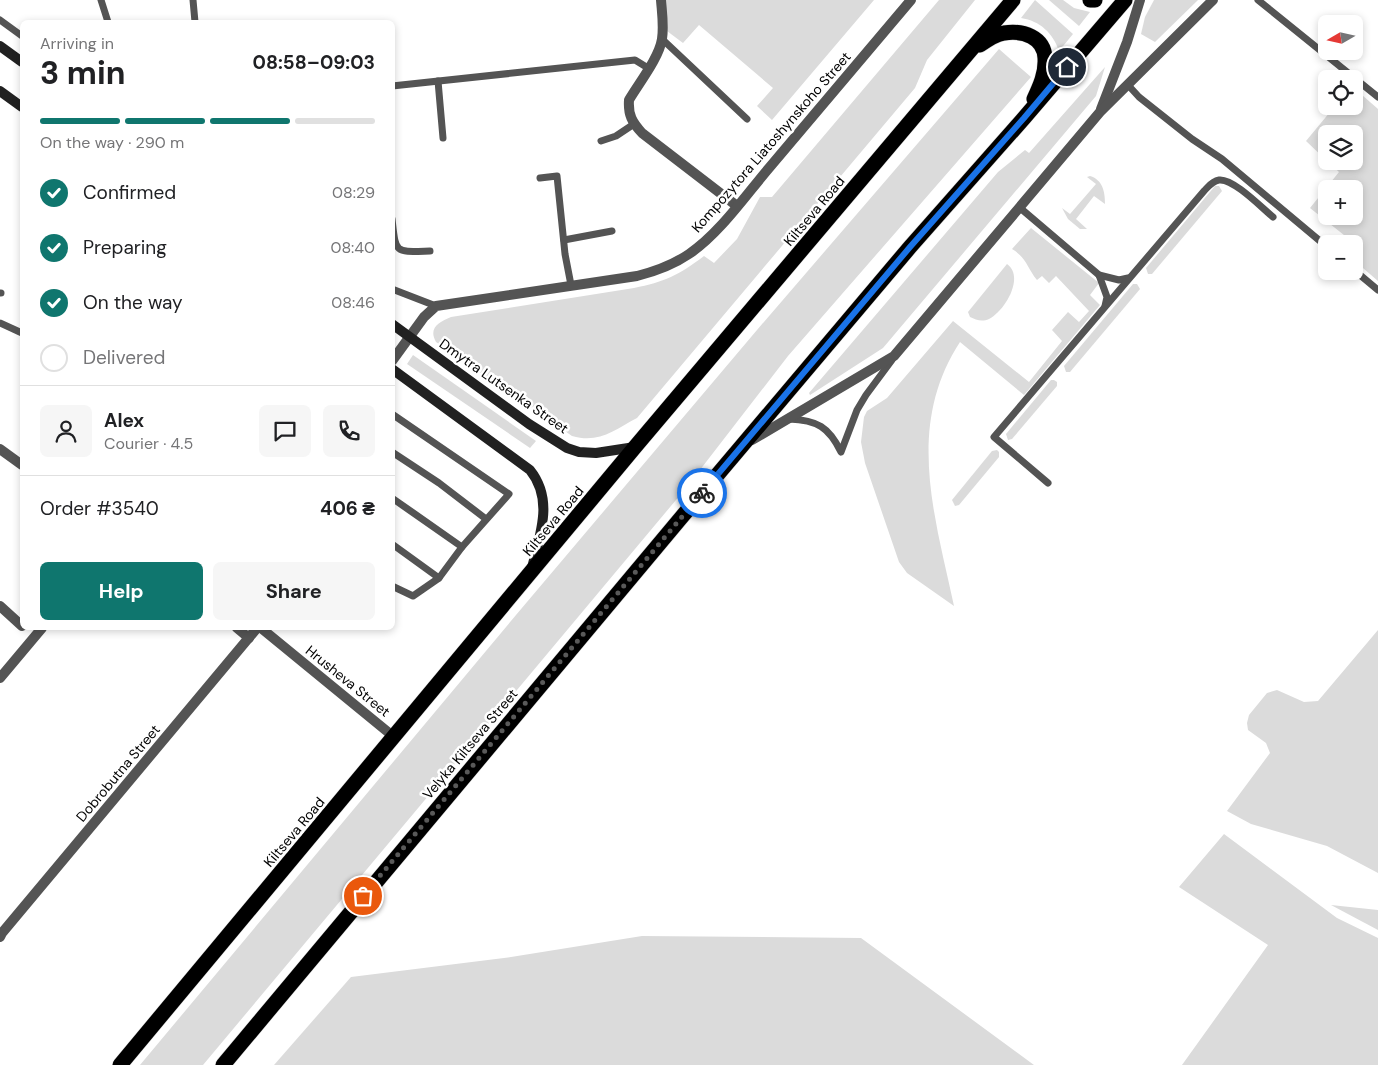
<!DOCTYPE html>
<meta charset="utf-8">
<style>
:root{--surface:#fff;--page:#f6f6f6;--text:#202124;--muted:#757577;--line:#e0e0e0;--accent:#0f766e}
body{margin:0;font-family:"DM Sans",sans-serif;background:var(--page);color:var(--text);height:100vh;display:flex;flex-direction:column;font-size:19px;white-space:nowrap}
*{box-sizing:border-box;margin:0}
p{font-size:16px;color:var(--muted)}
.icon{flex:none;width:28px;height:28px;fill:none;stroke:currentColor;stroke-width:2;stroke-linecap:round;stroke-linejoin:round}
.map{position:relative;flex:1;overflow:hidden}
.details{position:absolute;left:20px;top:20px;width:375px;height:610px;display:flex;flex-direction:column;background:var(--surface);border-radius:8px;box-shadow:0 2px 8px #0003}
.details>*{flex:none}
.needle{width:32px;rotate:261deg}
.buttons{position:absolute;left:1318px;top:15px;display:grid;gap:10px}
.buttons a{display:grid;place-items:center;width:45px;height:45px;border-radius:8px;background:var(--surface);box-shadow:0 2px 8px #0003;font-size:25px}
.pin{position:absolute;display:grid;place-items:center;width:42px;height:42px;color:#fff;margin:-21px;border:2px solid #fff;border-radius:50%;box-shadow:0 1px 5px #0007}
.courier{position:absolute;display:grid;place-items:center;width:50px;height:50px;margin:-25px;border:4px solid #1a73e8;border-radius:50%;background:#fff;color:#222;box-shadow:0 1px 6px #0007}
.summary em{font-style:normal;font-weight:700}
.summary div{display:flex;flex-direction:column-reverse}
.summary{display:flex;align-items:center;justify-content:space-between;height:85px;padding:0 20px}
h1{font-size:32px;font-weight:700;line-height:38px}
.bar{display:grid;grid-template-columns:repeat(4,1fr);gap:8px 5px;align-content:center;height:60px;padding:0 20px}
.bar i{height:6px;border-radius:4px;background:var(--line)}
.bar .on{background:var(--accent)}
.bar p{grid-column:span 4}
.line{display:flex;align-items:center;gap:12px;padding:0 20px;border-top:1px solid var(--line)}
.line div{flex:1}
.round{display:grid;place-items:center;flex:none;width:52px;height:52px;border-radius:8px;background:var(--page)}
ol{padding:0 20px;list-style:none}
li{display:flex;align-items:center;gap:15px;height:55px}
li p{margin-inline-start:auto}
li .icon{padding:5px;border-radius:50%;background:var(--accent);color:#fff;stroke-width:4}
li:last-child{color:var(--muted)}
li i{width:28px;height:28px;border:2px solid var(--line);border-radius:50%}
.action{display:flex;gap:10px;margin-top:auto;padding:10px 20px}
.action a{flex:1;height:58px;border-radius:8px;background:var(--accent);color:#fff;font-size:20px;font-weight:700;line-height:58px;text-align:center}
.action a+a{background:var(--page);color:var(--text)}
.map>svg:first-child{display:block}
</style>
<div class="map">
<svg width="1378" height="1065" viewBox="0 0 1378 1065">
<rect width="100%" height="100%" fill="#fff"/>
<!-- green -->
<g fill="#dbdbdb" fill-rule="evenodd">
<polygon points="664,0 874,0 772,120 757,106 773,88 699,25 683,43 667,31"/>
<path d="M939 0H975L927 60 915 88 637 418C614 430 599 444 572 436L436 342C428 328 439 322 451 317L634 288C664 282 679 275 704 256L714 263 737 239 760 197H772Z"/>
<path d="M1035 0 1073 34 1059 51C1053 33 1040 21 1021 18Z"/>
<polygon points="1049,0 1063,0 1074,8 1090,12 1079,26"/>
<polygon points="1154,0 1198,0 1155,42 1141,34 1145,17"/>
<polygon points="999,49 1031,77 788,356 686,488 203,1065 140,1065 516,615 757,330"/>
<polygon points="1105,67 1096,96 883,348 810,395 809,393 998,172 1025,150 1029,153"/>
<path d="M1354 88 1378 109V281L1356 262 1359 247 1310 208 1339 172 1327 161H1354V134H1326V160L1306 141 1335 106H1354ZM1326 189H1354V216H1326Z"/>
<path d="M1090 176C1103 180 1105 192 1105 204L1094 196 1076 219 1087 229H1080L1068 219 1062 208 1070 214 1096 184 1087 177Z"/>
<polygon points="1215,186 1219,186 1222,191 1152,274 1148,274 1146,268"/>
<path d="M1031 228 1099 283 1090 295 1100 305 1024 395 960 342C905 426 935 517 954 606L907 573 899 562 865 463 861 442 864 417 867 411 887 398 953 321 1029 382 1062 341 1052 330 1068 312 1079 322 1089 311 1056 276 1049 283 1042 276 1037 280C1027 268 1027 258 1012 249Z"/>
<path d="M1007 264C1025 277 1005 311 989 319 982 322 976 320 970 317L968 312Z"/>
<polygon points="1133,284 1137,284 1140,289 1070,372 1066,372 1064,366"/>
<polygon points="413,355 536,441 530,448 407,364"/>
<polygon points="1051,380 1054,380 1057,382 1057,386 1012,439 1008,440 1006,434"/>
<polygon points="997,450 999,452 999,457 959,505 955,506 952,500 992,451"/>
<polygon points="1378,630 1378,873 1327,846 1251,824 1227,811 1270,753 1266,743 1248,730 1247,723 1249,715 1267,693 1277,690 1304,702 1318,701"/>
<polygon points="1224,834 1337,918 1378,938 1378,1065 1182,1065 1268,945 1179,887"/>
<polygon points="1331,905 1378,910 1378,930"/>
<polygon points="642,936 861,938 1034,1065 274,1065 351,977 511,957"/>
</g>
<g fill="none" stroke-linecap="round" stroke-linejoin="round">
<defs>
<g id="highway">
<polyline points="1090,0 1095,0"/>
<path d="M980 45C987 40 996 34 1004 33 1023 30 1044 37 1045 58 1046 73 1040 86 1034 99"/>
<polyline points="120,1065 635,447 1013,0"/>
<polyline points="223,1065 680,519 910,247 1024,118 1125,0"/>
</g>
</defs>
<!-- highway casing -->
<use href="#highway" stroke="#dbdbdb" stroke-width="16"/>
<!-- lane -->
<g stroke="#545454" stroke-width="7">
<polyline points="101,0 108,22"/>
<polyline points="193,0 195,22"/>
<polyline points="1258,0 1378,97"/>
<polyline points="0,20 22,36"/>
<polyline points="662,39 747,119"/>
<polyline points="438,81 443,138"/>
<polyline points="1128,85 1139,97 1192,139 1222,159 1326,246"/>
<polyline points="392,86 635,60 648,68"/>
<polyline points="601,141 616,136 634,124"/>
<polyline points="540,178 557,176 565,254 571,285"/>
<polyline points="1019,207 1099,275 1119,280 1128,278"/>
<path d="M392 219C396 254 394 252 430 251"/>
<polyline points="564,240 612,231"/>
<polyline points="1354,270 1378,290"/>
<polyline points="1099,275 1107,297 1105,306"/>
<polyline points="392,289 436,306"/>
<polyline points="0,293 1,293"/>
<polyline points="0,323 22,333"/>
<polyline points="392,414 509,494 462,547 439,578 413,596 392,586"/>
<path d="M789 419C817 420 829 427 841 452L857 410 866 395 892 360"/>
<polyline points="392,452 439,483 486,519"/>
<path d="M1048 483 994 437 1204 191C1208 187 1212 181 1219 180 1233 178 1262 208 1273 217"/>
<polyline points="392,498 462,547"/>
<polyline points="392,544 439,578"/>
</g>
<!-- street -->
<g stroke="#545454" stroke-width="10">
<path d="M661 0C662 13 664 26 662 39 659 58 639 83 629 100 628 115 632 122 642 133L737 206"/>
<polyline points="1101,109 1127,42 1140,0"/>
<path d="M392 361 424 317 436 306 637 276C657 271 673 265 689 254 719 234 746 195 769 168 816 112 864 56 911 0"/>
<polyline points="752,440 894,356 1100,112 1213,0"/>
<polyline points="0,449 22,465"/>
<polyline points="0,606 22,626"/>
<polyline points="237,628 249,638"/>
<polyline points="261,628 394,737"/>
<polyline points="0,678 42,628"/>
<polyline points="0,937 2,933 257,628"/>
</g>
<!-- secondary -->
<g stroke="#212121" stroke-width="10">
<polyline points="0,46 22,62"/>
<polyline points="0,91 22,107"/>
<polyline points="392,324 529,424 567,448 579,452 596,453 635,447"/>
<path d="M392 369 530 470C554 500 540 534 532 568"/>
</g>
<!-- highway -->
<use href="#highway" stroke="#000" stroke-width="15"/>
</g>
<g fill="none" stroke-linecap="round" stroke-linejoin="round">
<!-- done -->
<polyline stroke="#595959" stroke-width="5" stroke-dasharray="0 9" points="363,896 702,493"/>
<!-- route -->
<polyline stroke="#1a73e8" stroke-width="6" points="702,493 910,247 1024,118 1067,67"/>
</g>
<g text-anchor="middle" dominant-baseline="central" stroke-width="5" stroke-linejoin="round" paint-order="stroke">
<!-- street labels -->
<g font-size="14" fill="#000" stroke="#fff">
<text transform="translate(771 142) rotate(-49)">Kompozytora Liatoshynskoho Street</text>
<text transform="translate(814 211) rotate(-50)">Kiltseva Road</text>
<text transform="translate(504 386) rotate(35)">Dmytra Lutsenka Street</text>
<text transform="translate(553 521) rotate(-50)">Kiltseva Road</text>
<text transform="translate(348 681) rotate(39)">Hrusheva Street</text>
<text transform="translate(470 744) rotate(-50)">Velyka Kiltseva Street</text>
<text transform="translate(118 773) rotate(-50)">Dobrobutna Street</text>
<text transform="translate(294 832) rotate(-50)">Kiltseva Road</text>
</g>
</g>
</svg>
<div class="buttons">
<a><svg class="needle" viewBox="-14 -14 28 28"><path d="M0-13l5 13h-10z" fill="#e53935"/><path d="M0 13l5-13h-10z" fill="#757577"/></svg></a>
<a><svg class="icon" aria-label="locate" viewBox="0 0 24 24"><circle cx="12" cy="12" r="6"/><path d="M12 2v4M12 18v4M2 12h4M18 12h4"/></svg></a>
<a><svg class="icon" aria-label="layers" viewBox="0 0 24 24"><path d="M12 4l9 5-9 5-9-5zM3 14l9 5 9-5"/></svg></a>
<a>+</a>
<a>−</a>
</div>
<div class="pin" style="left:363px;top:896px;background:#ea580c"><svg class="icon" aria-label="bag" viewBox="0 0 24 24"><path d="M5 8h14l-1 12H6zM9 8a3 3 0 0 1 6 0"/></svg></div>
<div class="pin" style="left:1067px;top:67px;background:#1f2937"><svg class="icon" aria-label="home" viewBox="0 0 24 24"><path d="M3 11l9-7 9 7M6 9v11h12V9"/></svg></div>
<div class="courier" style="left:702px;top:493px"><svg class="icon" aria-label="bike" viewBox="0 0 24 24"><circle cx="6" cy="16" r="4"/><circle cx="18" cy="16" r="4"/><path d="M6 16l4-8h5l3 8M10 8l3 8H6M13 5h3"/></svg></div>
<section class="details">
<div class="summary"><div><h1>3 min</h1><p>Arriving in</p></div><em>08:58–09:03</em></div>
<div class="bar"><i class="on"></i><i class="on"></i><i class="on"></i><i></i><p>On the way · 290 m</p></div>
<ol>
<li><svg class="icon" aria-label="check" viewBox="0 0 24 24"><path d="M5 12l5 5 9-10"/></svg>Confirmed<p>08:29</p></li>
<li><svg class="icon" aria-label="check" viewBox="0 0 24 24"><path d="M5 12l5 5 9-10"/></svg>Preparing<p>08:40</p></li>
<li><svg class="icon" aria-label="check" viewBox="0 0 24 24"><path d="M5 12l5 5 9-10"/></svg>On the way<p>08:46</p></li>
<li><i></i>Delivered</li>
</ol>
<div class="line" style="height:90px"><a class="round"><svg class="icon" aria-label="person" viewBox="0 0 24 24"><circle cx="12" cy="8" r="4"/><path d="M4 21q1-7 8-7t8 7"/></svg></a><div><b>Alex</b><p>Courier · 4.5</p></div><a class="round"><svg class="icon" aria-label="chat" viewBox="0 0 24 24"><path d="M4 5h16v11H9l-5 4z"/></svg></a><a class="round"><svg class="icon" aria-label="phone" viewBox="0 0 24 24"><path d="M5 4h4l2 5-3 2q2 4 5 5l2-3 5 2v4C11 20 4 13 5 4z"/></svg></a></div>
<div class="line" style="height:65px"><div>Order #3540</div><b>406 ₴</b></div>
<div class="action"><a>Help</a><a>Share</a></div>
</section>
</div>
